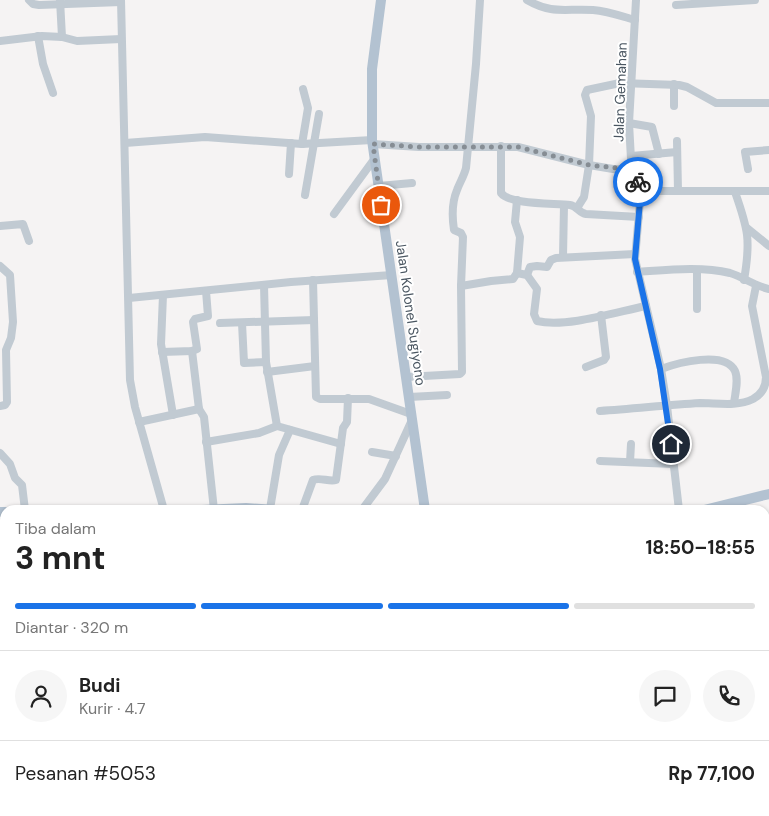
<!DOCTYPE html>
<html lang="id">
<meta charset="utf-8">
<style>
:root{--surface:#fff;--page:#f6f6f6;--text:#222;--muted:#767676;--line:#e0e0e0;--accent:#1a73e8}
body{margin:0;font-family:"DM Sans",sans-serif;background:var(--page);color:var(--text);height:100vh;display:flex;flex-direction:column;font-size:19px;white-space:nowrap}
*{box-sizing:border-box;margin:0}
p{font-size:16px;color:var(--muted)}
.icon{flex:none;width:28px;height:28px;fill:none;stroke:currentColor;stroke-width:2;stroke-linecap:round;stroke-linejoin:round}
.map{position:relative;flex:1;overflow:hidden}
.panel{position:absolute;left:0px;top:505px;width:770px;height:311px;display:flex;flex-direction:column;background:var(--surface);border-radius:15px 15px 0 0;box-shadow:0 1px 4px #0004}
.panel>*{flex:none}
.pin{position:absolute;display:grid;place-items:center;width:42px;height:42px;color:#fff;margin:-21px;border:2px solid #fff;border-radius:50%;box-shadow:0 1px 5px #0007}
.courier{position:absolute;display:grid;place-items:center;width:50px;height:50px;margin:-25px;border:4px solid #1a73e8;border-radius:50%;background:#fff;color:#222;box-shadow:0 1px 6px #0007}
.head em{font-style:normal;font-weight:700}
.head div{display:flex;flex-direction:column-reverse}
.head{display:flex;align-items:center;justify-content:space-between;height:85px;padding:0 15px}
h1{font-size:32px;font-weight:700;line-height:38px}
.bar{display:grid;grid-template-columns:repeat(4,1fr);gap:8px 5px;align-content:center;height:60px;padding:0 15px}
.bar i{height:6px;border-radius:4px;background:var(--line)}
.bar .current{background:var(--accent)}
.bar p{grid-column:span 4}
.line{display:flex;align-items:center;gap:12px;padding:0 15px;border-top:1px solid var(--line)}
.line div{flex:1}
.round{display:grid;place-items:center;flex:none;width:52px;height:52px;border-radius:26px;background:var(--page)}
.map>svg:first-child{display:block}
</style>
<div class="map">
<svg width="769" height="816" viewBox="0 0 769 816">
<rect width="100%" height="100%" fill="#f5f3f3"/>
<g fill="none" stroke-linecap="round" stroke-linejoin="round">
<!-- minor -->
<g stroke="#c1cad2" stroke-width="8">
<polyline points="29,0 33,4 39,5 121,2"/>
<polyline points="60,0 62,37"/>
<polyline points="121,0 130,380 135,407 164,510"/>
<path d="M527 0C553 15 566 8 593 10 607 11 621 16 635 20"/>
<polyline points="636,0 629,123 631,159 637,179 640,201 635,259 661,369 667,406 679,510"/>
<polyline points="676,5 755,0"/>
<polyline points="38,36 43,64 53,93"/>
<polyline points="0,41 42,36 62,37 77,41 121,39"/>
<polyline points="674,84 674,106"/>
<polyline points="629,123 652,127 659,154"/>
<polyline points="677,141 678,191"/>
<polyline points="125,143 205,137 302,144 372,140"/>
<polyline points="302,144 308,108 303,89"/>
<polyline points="373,144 419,147 518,147 589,165 613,169 635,170"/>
<path d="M501 146V193C510 205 555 203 570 205 577 206 579 213 586 214L639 217"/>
<polyline points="631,156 677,152"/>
<polyline points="748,169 745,152 769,150"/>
<polyline points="289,174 291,143"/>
<polyline points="379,186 412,183"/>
<polyline points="639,191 769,191"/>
<path d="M735 192C748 229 751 240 744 280"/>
<polyline points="305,195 319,114"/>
<path d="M517 200 515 222 520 237 517 273 527 275 537 289 534 314 537 321C566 328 616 312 646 306"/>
<polyline points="577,208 584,197 589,165 591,116 585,95 587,90 620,83 679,85 687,87 716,103 769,103"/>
<polyline points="334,214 375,158"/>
<polyline points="0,226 23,224 29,241"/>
<polyline points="747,228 769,246"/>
<polyline points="563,257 564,205"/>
<polyline points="0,266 10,275 13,322 11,338 6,350 7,402 5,405 0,406"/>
<polyline points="697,270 697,309"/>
<path d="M637 272C667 270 701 266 730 273 743 277 755 286 769 289"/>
<polyline points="527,275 530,267 537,266 547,267 551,260 556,258 635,254"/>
<polyline points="313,280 316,397 320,399 369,399 411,414"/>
<polyline points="264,285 266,362 277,426"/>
<polyline points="461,286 491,281 513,279 517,273"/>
<polyline points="163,295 161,344 173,415"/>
<polyline points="129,298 291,282 392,275"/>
<polyline points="220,323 314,320"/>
<polyline points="242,323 244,363 266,362"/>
<polyline points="192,351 199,409 204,417 214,510"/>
<polyline points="162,352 192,351 197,349 193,322 195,319 208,316 206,291"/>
<polyline points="586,367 604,360 606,357 601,315"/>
<path d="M661 369C677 363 725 350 735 371 739 380 735 394 734 403"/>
<polyline points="267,372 315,366"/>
<path d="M406 377 460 374 462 372 461 286 463 237 461 233 454 230C452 217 452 202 457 190 460 182 464 176 466 168L476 64 480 0"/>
<polyline points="409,397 447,395"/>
<path d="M600 411C633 409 666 405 700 403 717 403 737 407 753 399 762 394 766 386 766 377L752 306 756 286"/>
<polyline points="139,422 199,409"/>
<polyline points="206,442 259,433 277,426 341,444"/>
<polyline points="372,452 396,456"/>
<polyline points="0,453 10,464 15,478 22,485 25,510"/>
<polyline points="600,461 673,464"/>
<polyline points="630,462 631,444"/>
<polyline points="270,509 279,455 290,430"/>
<path d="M302 510 313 480C320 477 329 482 336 480L343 428 347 422 348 398"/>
<polyline points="362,510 385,479 412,420"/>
<polyline points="765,618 769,619"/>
<polyline points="765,663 769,663"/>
<polyline points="765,739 769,739"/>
<polyline points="765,777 769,778"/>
<polyline points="145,811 145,816"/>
<polyline points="756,811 756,816"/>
<polyline points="566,816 568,811"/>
<polyline points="635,816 674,811"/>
</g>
<!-- major -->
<g stroke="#b3c2d1" stroke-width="10">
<polyline points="381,0 372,69 372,140 425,510"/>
<polyline points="202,510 246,508 275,510"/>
<polyline points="704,510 769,494"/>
<polyline points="0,512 5,512"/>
<polyline points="0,752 5,752"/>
</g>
</g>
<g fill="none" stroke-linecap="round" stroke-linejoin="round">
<!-- done -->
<polyline stroke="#868d94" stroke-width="5" stroke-dasharray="0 9" points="381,205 373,144 419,147 518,147 589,165 635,170 638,182"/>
<!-- route -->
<polyline stroke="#1a73e8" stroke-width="6" points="638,182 640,201 635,259 660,369 671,444"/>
</g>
<g text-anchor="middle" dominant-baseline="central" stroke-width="4" stroke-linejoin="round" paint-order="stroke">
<!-- street labels -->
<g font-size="14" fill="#4a5661" stroke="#fff">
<text transform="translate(620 92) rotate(-88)">Jalan Gemahan</text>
<text transform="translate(411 313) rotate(82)">Jalan Kolonel Sugiyono</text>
</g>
</g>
</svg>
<div class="pin" style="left:381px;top:205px;background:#ea580c"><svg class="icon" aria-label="bag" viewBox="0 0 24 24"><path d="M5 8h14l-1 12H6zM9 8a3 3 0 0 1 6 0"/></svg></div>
<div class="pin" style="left:671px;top:444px;background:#1f2937"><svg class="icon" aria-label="home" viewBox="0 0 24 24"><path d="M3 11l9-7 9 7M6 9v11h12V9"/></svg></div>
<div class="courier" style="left:638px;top:182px"><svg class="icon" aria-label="bike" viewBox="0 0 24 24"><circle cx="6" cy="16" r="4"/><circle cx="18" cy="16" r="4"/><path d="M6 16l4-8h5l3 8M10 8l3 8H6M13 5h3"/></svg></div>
<section class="panel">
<div class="head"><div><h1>3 mnt</h1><p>Tiba dalam</p></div><em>18:50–18:55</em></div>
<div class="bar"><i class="current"></i><i class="current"></i><i class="current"></i><i></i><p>Diantar · 320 m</p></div>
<div class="line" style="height:90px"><a class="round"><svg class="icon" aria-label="person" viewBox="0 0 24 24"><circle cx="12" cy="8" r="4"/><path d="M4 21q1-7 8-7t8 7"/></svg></a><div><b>Budi</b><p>Kurir · 4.7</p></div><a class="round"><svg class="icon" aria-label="chat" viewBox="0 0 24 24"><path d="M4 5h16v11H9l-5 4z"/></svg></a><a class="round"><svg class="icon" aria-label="phone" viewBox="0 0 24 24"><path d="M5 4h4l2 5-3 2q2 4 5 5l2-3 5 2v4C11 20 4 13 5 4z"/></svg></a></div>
<div class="line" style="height:65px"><div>Pesanan #5053</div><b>Rp 77,100</b></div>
</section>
</div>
